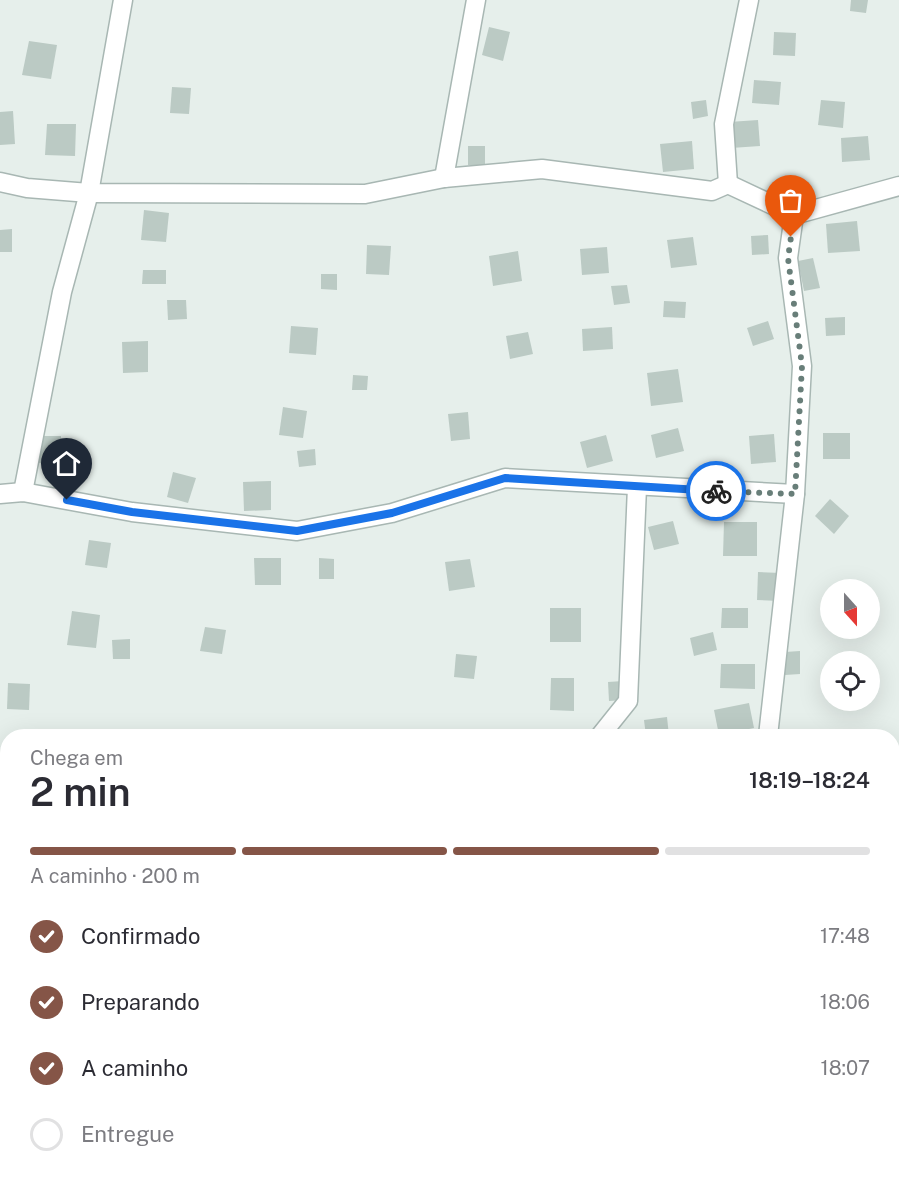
<!DOCTYPE html>
<html lang="pt">
<meta charset="utf-8">
<style>
:root{--surface:#fff;--page:#f7f7f7;--text:#2b2b33;--muted:#7c7c81;--line:#e1e1e2;--accent:#855547}
body{margin:0;font-family:"Public Sans",sans-serif;background:var(--page);color:var(--text);height:100vh;display:flex;flex-direction:column;font-size:22px;white-space:nowrap}
*{box-sizing:border-box;margin:0}
p{font-size:20px;color:var(--muted)}
.icon{flex:none;width:33px;height:33px;fill:none;stroke:currentColor;stroke-width:2;stroke-linecap:round;stroke-linejoin:round}
.map{position:relative;flex:1;overflow:hidden}
.details{position:absolute;left:0px;top:729px;width:900px;height:452px;display:flex;flex-direction:column;background:var(--surface);border-radius:24px 24px 0 0;box-shadow:0 6px 24px #0002}
.details>*{flex:none}
.needle{width:39px;rotate:159deg}
.fabs{position:absolute;left:820px;top:579px;display:grid;gap:12px}
.fabs a{display:grid;place-items:center;width:60px;height:60px;border-radius:50%;background:var(--surface);box-shadow:0 6px 24px #0002;font-size:30px}
.pin{position:absolute;display:grid;place-items:center;width:51px;height:51px;color:#fff;margin:-62px -26px;border-radius:50% 50% 50% 0;rotate:-45deg;box-shadow:0 0 6px #0007}
.pin .icon{rotate:45deg}
.courier{position:absolute;display:grid;place-items:center;width:60px;height:60px;margin:-30px;border:4px solid #1a73e8;border-radius:50%;background:#fff;color:#222;box-shadow:0 2px 8px #0007}
.summary em{font-style:normal;font-weight:600}
.summary div{display:flex;flex-direction:column-reverse}
.summary{display:flex;align-items:center;justify-content:space-between;height:102px;padding:0 30px}
h1{font-size:39px;font-weight:600;line-height:45px}
.bar{display:grid;grid-template-columns:repeat(4,1fr);gap:9px 6px;align-content:center;height:72px;padding:0 30px}
.bar i{height:8px;border-radius:4px;background:var(--line)}
.bar .on{background:var(--accent)}
.bar p{grid-column:span 4}
ol{padding:0 30px;list-style:none}
li{display:flex;align-items:center;gap:18px;height:66px}
li p{margin-inline-start:auto}
li .icon{padding:6px;border-radius:50%;background:var(--accent);color:#fff;stroke-width:4}
li:last-child{color:var(--muted)}
li i{width:33px;height:33px;border:3px solid var(--line);border-radius:50%}
.map>svg:first-child{display:block}
</style>
<div class="map">
<svg width="899" height="1180" viewBox="0 0 899 1180">
<rect width="100%" height="100%" fill="#e6efeb"/>
<!-- building -->
<g fill="#bbcac4">
<polygon points="851,0 868,0 866,13 850,11"/>
<polygon points="489,27 510,32 503,61 482,55"/>
<polygon points="774,32 796,33 795,56 773,55"/>
<polygon points="29,41 57,45 51,79 22,75"/>
<polygon points="754,80 781,82 779,105 752,103"/>
<polygon points="172,87 191,88 189,114 170,113"/>
<polygon points="706,100 708,116 693,119 691,102"/>
<polygon points="821,100 845,102 843,128 818,125"/>
<polygon points="13,111 15,144 0,145 0,112"/>
<polygon points="758,120 760,146 731,148 729,122"/>
<polygon points="47,124 76,124 75,156 45,155"/>
<polygon points="868,136 870,160 842,162 841,138"/>
<polygon points="692,141 694,169 663,172 660,144"/>
<rect x="468" y="146" width="17" height="19"/>
<polygon points="144,210 169,213 166,242 141,240"/>
<polygon points="857,221 860,251 828,253 826,224"/>
<polygon points="12,229 12,252 0,252 0,230"/>
<polygon points="768,235 769,254 752,255 751,236"/>
<polygon points="693,237 697,265 671,268 667,240"/>
<polygon points="367,245 391,246 389,275 366,274"/>
<polygon points="607,247 609,273 582,275 580,249"/>
<polygon points="518,251 522,281 493,286 489,256"/>
<polygon points="813,258 820,288 804,291 798,261"/>
<polygon points="143,270 166,270 166,284 142,284"/>
<polygon points="321,274 337,274 337,290 321,289"/>
<polygon points="627,285 630,303 614,305 611,286"/>
<polygon points="167,300 186,300 187,319 168,320"/>
<polygon points="664,301 686,302 685,318 663,317"/>
<polygon points="845,317 845,335 826,336 825,318"/>
<polygon points="768,321 774,339 753,346 747,328"/>
<polygon points="291,326 318,328 316,355 289,353"/>
<polygon points="612,327 613,349 583,351 582,329"/>
<polygon points="528,332 533,354 510,359 506,336"/>
<polygon points="148,341 148,372 123,373 122,342"/>
<polygon points="678,369 683,402 651,406 647,373"/>
<polygon points="353,375 368,376 367,390 352,390"/>
<polygon points="283,407 307,411 303,438 279,435"/>
<polygon points="468,412 470,439 451,441 448,414"/>
<polygon points="678,428 684,451 656,458 651,435"/>
<rect x="823" y="433" width="27" height="26"/>
<polygon points="774,434 776,462 751,464 749,436"/>
<polygon points="606,435 613,461 587,468 580,442"/>
<polygon points="38,436 61,436 61,462 38,463"/>
<polygon points="315,449 316,465 299,467 297,451"/>
<polygon points="173,472 196,478 188,503 167,497"/>
<polygon points="271,481 271,510 244,511 243,482"/>
<polygon points="830,499 849,516 834,534 815,516"/>
<polygon points="673,521 679,544 654,550 648,527"/>
<polygon points="724,522 757,522 757,556 723,556"/>
<polygon points="89,540 111,543 107,568 85,565"/>
<polygon points="254,558 281,558 281,585 255,585"/>
<polygon points="319,558 334,559 334,579 319,579"/>
<polygon points="470,559 475,587 449,591 445,562"/>
<polygon points="758,572 781,573 780,601 757,600"/>
<rect x="550" y="608" width="31" height="34"/>
<polygon points="722,608 748,608 748,628 721,628"/>
<polygon points="72,611 100,615 96,648 67,645"/>
<polygon points="205,627 226,630 222,654 200,651"/>
<polygon points="713,632 717,650 694,656 690,638"/>
<polygon points="130,639 130,659 113,659 112,640"/>
<polygon points="800,651 800,674 785,675 785,652"/>
<polygon points="456,654 477,656 474,679 454,677"/>
<polygon points="721,664 755,664 755,689 720,688"/>
<polygon points="551,678 574,678 574,711 550,710"/>
<polygon points="623,681 624,700 609,701 608,682"/>
<polygon points="8,683 30,684 29,710 7,709"/>
<polygon points="749,703 754,728 719,735 714,710"/>
<polygon points="667,717 669,736 646,736 644,720"/>
<polygon points="823,733 823,736 791,736 791,735"/>
<polygon points="892,757 899,758 899,789 892,788"/>
<rect x="892" y="801" width="7" height="18"/>
</g>
<g fill="none" stroke-linecap="round" stroke-linejoin="round">
<defs>
<g id="minor">
<polyline points="444,178 476,0"/>
<polyline points="0,182 27,188 89,193 365,194 444,178 542,169 712,191 728,184 794,215 899,186"/>
<polyline points="728,184 724,124 749,0"/>
<polyline points="23,492 62,292 89,193 123,0"/>
<polyline points="0,494 23,492 132,512 297,531 392,513 505,478 795,494"/>
<polyline points="600,736 628,701 637,487"/>
<polyline points="768,736 795,494 802,366 788,258 794,215"/>
<polyline points="892,970 899,971"/>
<polyline points="381,1173 382,1180"/>
<polyline points="724,1173 724,1180"/>
</g>
</defs>
<!-- minor casing -->
<use href="#minor" stroke="#a8b7b3" stroke-width="21"/>
<!-- minor -->
<use href="#minor" stroke="#fff" stroke-width="18"/>
</g>
<g fill="none" stroke-linecap="round" stroke-linejoin="round">
<!-- done -->
<polyline stroke="#687e79" stroke-width="6" stroke-dasharray="0 10.8" points="716,491 795,494 802,366 788,258 791,237"/>
<!-- route -->
<polyline stroke="#1a73e8" stroke-width="8" points="67,500 132,512 297,531 392,513 505,478 716,491"/>
</g>
</svg>
<div class="fabs">
<a><svg class="needle" viewBox="-14 -14 28 28"><path d="M0-13l5 13h-10z" fill="#e53935"/><path d="M0 13l5-13h-10z" fill="#7c7c81"/></svg></a>
<a><svg class="icon" aria-label="locate" viewBox="0 0 24 24"><circle cx="12" cy="12" r="6"/><path d="M12 2v4M12 18v4M2 12h4M18 12h4"/></svg></a>
</div>
<div class="pin" style="left:791px;top:237px;background:#ea580c"><svg class="icon" aria-label="bag" viewBox="0 0 24 24"><path d="M5 8h14l-1 12H6zM9 8a3 3 0 0 1 6 0"/></svg></div>
<div class="pin" style="left:67px;top:500px;background:#1f2937"><svg class="icon" aria-label="home" viewBox="0 0 24 24"><path d="M3 11l9-7 9 7M6 9v11h12V9"/></svg></div>
<div class="courier" style="left:716px;top:491px"><svg class="icon" aria-label="bike" viewBox="0 0 24 24"><circle cx="6" cy="16" r="4"/><circle cx="18" cy="16" r="4"/><path d="M6 16l4-8h5l3 8M10 8l3 8H6M13 5h3"/></svg></div>
<section class="details">
<div class="summary"><div><h1>2 min</h1><p>Chega em</p></div><em>18:19–18:24</em></div>
<div class="bar"><i class="on"></i><i class="on"></i><i class="on"></i><i></i><p>A caminho · 200 m</p></div>
<ol>
<li><svg class="icon" aria-label="check" viewBox="0 0 24 24"><path d="M5 12l5 5 9-10"/></svg>Confirmado<p>17:48</p></li>
<li><svg class="icon" aria-label="check" viewBox="0 0 24 24"><path d="M5 12l5 5 9-10"/></svg>Preparando<p>18:06</p></li>
<li><svg class="icon" aria-label="check" viewBox="0 0 24 24"><path d="M5 12l5 5 9-10"/></svg>A caminho<p>18:07</p></li>
<li><i></i>Entregue</li>
</ol>
</section>
</div>
